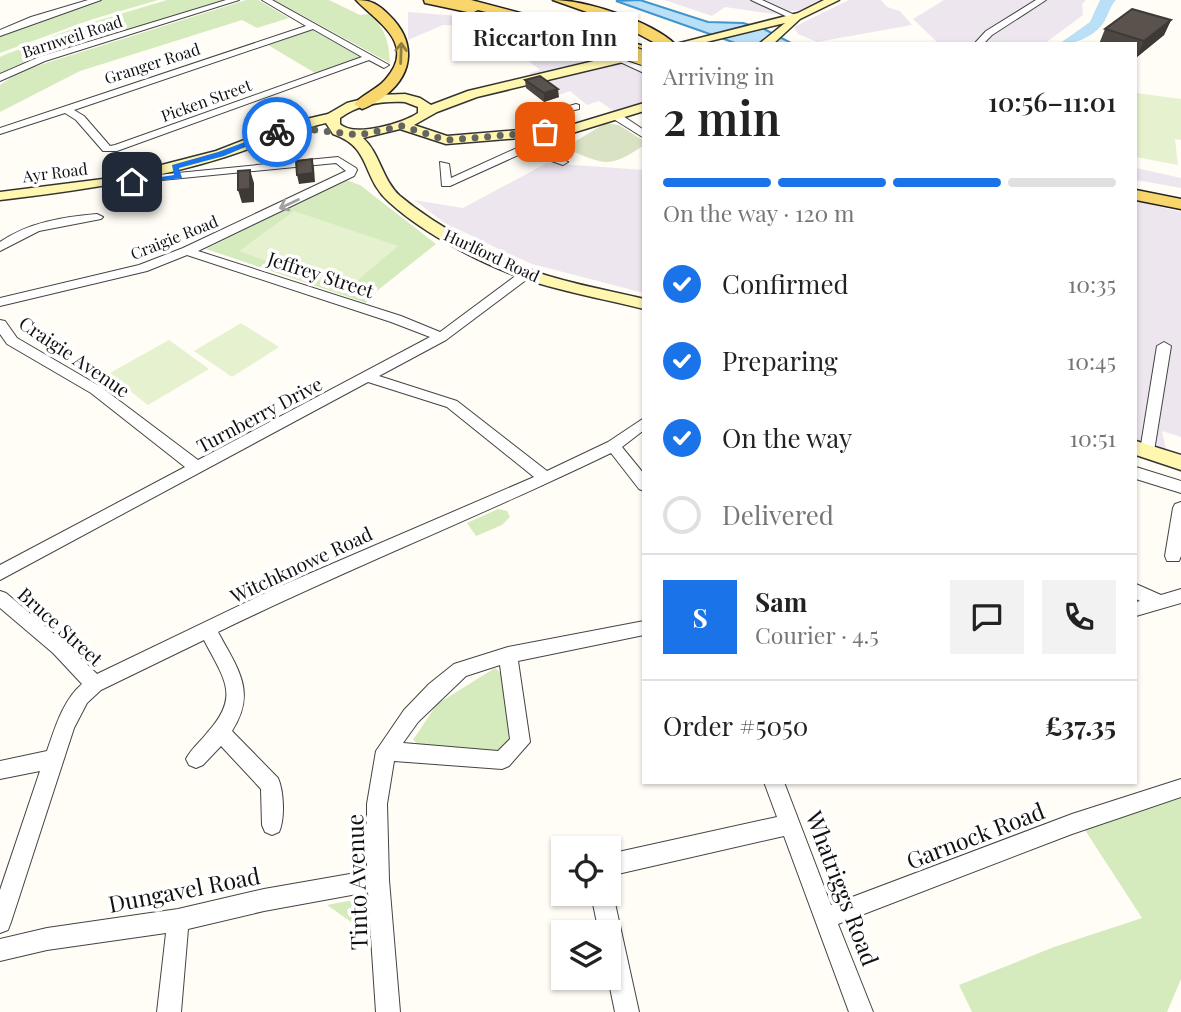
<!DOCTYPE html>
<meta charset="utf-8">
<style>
:root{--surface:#fff;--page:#f2f2f2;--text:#222;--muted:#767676;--line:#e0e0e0;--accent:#1a73e8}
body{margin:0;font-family:"Playfair Display",serif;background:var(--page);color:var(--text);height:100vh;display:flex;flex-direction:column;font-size:26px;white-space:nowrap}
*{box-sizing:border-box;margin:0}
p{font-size:23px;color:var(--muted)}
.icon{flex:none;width:38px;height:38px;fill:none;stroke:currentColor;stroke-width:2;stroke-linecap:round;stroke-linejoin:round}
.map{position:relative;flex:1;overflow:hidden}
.details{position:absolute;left:642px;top:42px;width:495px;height:742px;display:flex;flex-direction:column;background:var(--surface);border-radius:0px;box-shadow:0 2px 5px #0004}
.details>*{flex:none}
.tools{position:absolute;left:551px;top:836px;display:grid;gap:14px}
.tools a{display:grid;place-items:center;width:70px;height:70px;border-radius:0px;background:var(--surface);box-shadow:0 2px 5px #0004;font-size:35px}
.pin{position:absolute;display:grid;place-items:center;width:60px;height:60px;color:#fff;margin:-30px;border-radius:14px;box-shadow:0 4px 10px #0006}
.courier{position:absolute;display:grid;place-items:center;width:70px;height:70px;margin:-35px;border:5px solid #1a73e8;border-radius:50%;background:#fff;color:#222;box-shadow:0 2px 9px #0007}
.bubble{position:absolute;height:49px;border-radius:0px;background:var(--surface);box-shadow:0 2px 5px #0004;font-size:23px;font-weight:600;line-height:49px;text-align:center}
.headline em{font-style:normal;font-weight:600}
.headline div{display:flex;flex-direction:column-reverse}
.headline{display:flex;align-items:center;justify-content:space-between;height:119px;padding:0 21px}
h1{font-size:46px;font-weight:600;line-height:52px}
.bar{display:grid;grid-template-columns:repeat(4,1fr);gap:10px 7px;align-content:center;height:84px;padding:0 21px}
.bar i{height:9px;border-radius:5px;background:var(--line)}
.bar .active{background:var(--accent)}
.bar p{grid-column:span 4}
.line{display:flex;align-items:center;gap:18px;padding:0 21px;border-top:2px solid var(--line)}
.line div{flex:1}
.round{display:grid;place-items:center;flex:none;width:74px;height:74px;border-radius:0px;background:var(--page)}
ol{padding:0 21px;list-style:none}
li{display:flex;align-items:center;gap:21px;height:77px}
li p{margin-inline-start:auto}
li .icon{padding:7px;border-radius:50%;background:var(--accent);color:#fff;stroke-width:4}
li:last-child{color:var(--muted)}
li i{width:38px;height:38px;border:4px solid var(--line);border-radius:50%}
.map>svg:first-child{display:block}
</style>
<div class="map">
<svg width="1181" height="1012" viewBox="0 0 1181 1012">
<rect width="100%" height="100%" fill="#fffdf5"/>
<!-- industrial -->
<g fill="#eee6ef">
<polygon points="664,0 819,0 800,10 773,14 725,7 712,16"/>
<polygon points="849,0 881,0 887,7 900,11 912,25 817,42 798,34 794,27"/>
<polygon points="944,0 1086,0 1082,4 1083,15 1044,44 939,44 913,19"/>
<polygon points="408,12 470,17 485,15 533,26 644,60 644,112 635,115 617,113 599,101 587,105 570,91 559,95 529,73 540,70 485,26 443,25 408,40"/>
<polygon points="547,163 644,170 644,293 532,264 507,253 445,223 414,200 463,208"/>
<polygon points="1136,168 1181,178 1181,188 1136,180"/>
<polygon points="1136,201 1181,212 1181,437 1162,431 1166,449 1136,440"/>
</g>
<!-- green -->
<g fill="#d5ebbd">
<polygon points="103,0 158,0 90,20 0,53 0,35 32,21"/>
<polygon points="167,0 225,0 26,61 0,73 0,57 4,55 80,26"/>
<polygon points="246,0 258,0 289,18 257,28 242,20 80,71 0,112 0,85 21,71"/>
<path d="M274 0H329L360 15 368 14C385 27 389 41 390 63Z"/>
<polygon points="312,30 313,30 360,57 315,73 268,45"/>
<polygon points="346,180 360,185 436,244 373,294 366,303 206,249"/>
<polygon points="498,509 507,511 510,517 502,525 476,536 467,523"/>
<polygon points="495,668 502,674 509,741 499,751 423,748 413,740 437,704"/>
<polygon points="1181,796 1181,979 1167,1012 972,1012 959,985 1054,947 1142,918 1085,830 1172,797"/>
<polygon points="348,901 357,902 365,915 364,931 327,905"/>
</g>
<!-- cemetery -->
<path fill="#d9e3c4" d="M606 123 619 125 644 141V145C607 171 603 163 564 148Z"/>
<!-- pitch -->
<g fill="#e6f2cf">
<polygon points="1136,93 1181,99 1181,140 1175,139 1178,165 1136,157"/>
<polygon points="294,211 398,246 346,290 239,251"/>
<polygon points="241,323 279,347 232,377 194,351"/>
<polygon points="169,340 209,369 148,405 108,374"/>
</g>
<!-- water -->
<polygon fill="#b9e0f7" stroke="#3f96cf" stroke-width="2" points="640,0 708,22 743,23 764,29 793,44 738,44 616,1"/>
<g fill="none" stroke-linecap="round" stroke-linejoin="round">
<!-- river -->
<path fill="#b9e0f7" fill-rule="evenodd" d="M1100 0H1116C1109 7 1108 17 1102 25 1091 38 1074 44 1059 44L1090 22Z"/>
<defs>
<g id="street">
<polygon points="88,0 101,0 0,36 0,30 31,17"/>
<polygon points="226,0 239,0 45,61 0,81 0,74 39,57"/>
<path d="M262 0H272L389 65 384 68 369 60 117 151H103L76 120 65 113 0 134V128L306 26ZM313 29 362 57 115 145 110 146 84 116 74 110Z"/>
<polygon points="751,0 762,0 799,17 792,19"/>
<polygon points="1036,0 1046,0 992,35 983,44 974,44 986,31"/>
<polygon points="618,57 624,57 644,66 644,73 618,61"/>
<polygon points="576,104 579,105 579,109 561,113 574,130 565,132 549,112"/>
<polygon points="612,114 620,114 644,130 644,138 612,118"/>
<polygon points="517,132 525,132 530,146 568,162 563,165 525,152 450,186 442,186 440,162 449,164 451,178 519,147"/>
<path d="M338 157 356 168 357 170 354 176 198 251 401 316 440 332 522 271H530V277L446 340 379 376 457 401 547 471 608 442 644 418V430L622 447 644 474V491L639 489 611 453C481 516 347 569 218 632 238 669 257 692 232 731L278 778C284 792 285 819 279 832L272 835 265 832 262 825 261 789 221 746 203 765 196 768 189 765 186 759C191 749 200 742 207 733 241 696 224 679 204 640L101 690 87 703 74 728 11 922 8 930 0 933V890L40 771 0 779V761L47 751C55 728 63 700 82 684L53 653 0 608V591L6 593 65 643 97 674 276 588 534 477 447 407 368 382 0 580V565L185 467 91 393 7 344 0 334V320L5 321 17 338 101 387 198 460 430 337 391 322 187 255 147 271 0 306V298L139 265 183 248 346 171 336 163 111 185 107 184V180Z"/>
<path d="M97 214 103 217 101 219 39 231 0 251V242C29 222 63 217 97 214Z"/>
<polygon points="1164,342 1171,346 1154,451 1147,456 1140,451 1157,346"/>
<polygon points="1136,467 1181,481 1181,493 1136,479"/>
<polygon points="1181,502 1181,556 1179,561 1167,561 1165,556 1173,508 1175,504"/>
<polygon points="1136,584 1161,595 1181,589 1181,603 1136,616 1136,602 1140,601 1136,599"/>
<path d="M644 621V635L518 661 530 742 509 766 502 769 394 761 387 804 389 880 400 1012H376L368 892 264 911 188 929 181 1012H157L166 933 47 950 0 961V939L47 928 178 909 264 889 367 871V804L376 751 404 710 429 684 454 664 508 647ZM500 665 510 739 498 751 403 743 418 722 466 676Z"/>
<polygon points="1181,779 1181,797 1072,834 838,924 873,1012 849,1012 784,836 609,876 609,854 777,817 764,782 784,782 831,905 1072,814"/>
<polygon points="609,886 613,894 639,1012 615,1012 608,978 609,933 599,933 591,894 609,894"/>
</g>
<g id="secondary">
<polygon points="824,0 839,0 800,19 773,44 759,44 785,23 698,44 676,44 798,13"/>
<path d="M644 49V57L477 97 437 112 414 125 447 136 568 126 644 103V111L569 134 446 144 400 129 363 138C380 153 382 180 400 196 438 228 497 259 545 275 577 285 611 291 644 299V309C608 300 570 293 534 282 487 267 425 235 389 202 361 177 372 147 333 134L326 123C291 131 260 146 225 157 152 180 76 191 0 200V192L111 178 216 151 285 124 328 114 347 103 378 95 405 94 420 98 431 105 468 91ZM405 102 418 107V113C404 123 354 138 340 124V118C359 104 382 101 405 102Z"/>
<polygon points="1136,441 1181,455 1181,470 1136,455"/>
</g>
<g id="primary">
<path d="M356 0C371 0 378 4 389 15 415 40 415 72 386 95 379 100 371 106 362 109L354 104C363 94 376 90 385 80 418 44 377 22 356 0Z"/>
<polygon points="424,0 471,0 644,46 644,52 478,10 472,13 425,3"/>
<path d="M553 0C585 0 651 21 675 44H657L618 23Z"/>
<polygon points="1136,190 1181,199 1181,209 1136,200"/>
</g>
</defs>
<!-- street casing -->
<use href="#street" stroke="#444" stroke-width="2"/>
<!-- secondary casing -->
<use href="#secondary" stroke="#333" stroke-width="3"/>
<!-- primary casing -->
<use href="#primary" stroke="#222" stroke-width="3"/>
<!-- street -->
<use href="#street" fill="#fff" fill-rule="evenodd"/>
<!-- secondary -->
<use href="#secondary" fill="#fff6b0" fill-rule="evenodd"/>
<!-- primary -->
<use href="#primary" fill="#f9d66b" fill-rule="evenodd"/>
<defs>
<polyline id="primary-bridge" points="611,47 644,58"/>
</defs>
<!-- primary-bridge casing -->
<use href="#primary-bridge" stroke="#222" stroke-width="17" stroke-linecap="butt"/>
<!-- primary-bridge -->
<use href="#primary-bridge" stroke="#f9d66b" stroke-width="15"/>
</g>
<!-- wall -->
<g fill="#4d4742">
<polygon points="1171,20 1164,35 1137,57 1136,56 1136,44 1099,44 1105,29"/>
<polygon points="525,80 559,97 544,102 526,88"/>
</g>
<!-- shaded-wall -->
<g fill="#3f3936">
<polygon points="1171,20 1164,35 1137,57 1144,41"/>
<polygon points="558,89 559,97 544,102 544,93"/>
<polygon points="312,159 314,168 315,182 299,184 297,175"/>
<polygon points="250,170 254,183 254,202 242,203 238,190"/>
</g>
<!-- building -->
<g fill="#5a524d" stroke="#3f3936" stroke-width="2">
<polygon points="1132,9 1171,20 1144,41 1105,29"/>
<polygon points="540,76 558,89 544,93 525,80"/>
<polygon points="312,159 313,173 297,175 296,161"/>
<polygon points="250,170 250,189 238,190 238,171"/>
</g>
<!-- one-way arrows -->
<defs><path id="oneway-shaft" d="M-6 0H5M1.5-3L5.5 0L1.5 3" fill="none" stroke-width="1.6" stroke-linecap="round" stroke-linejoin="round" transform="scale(1.75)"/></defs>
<use stroke="#917d42" href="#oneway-shaft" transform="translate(401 53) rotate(-88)"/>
<use stroke="#a0a0a0" href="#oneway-shaft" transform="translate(289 204) rotate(155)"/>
<!-- route -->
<polygon fill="#1a73e8" points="275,131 281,132 224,156 179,168 182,178 132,184 128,182 174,175 172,165 218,152"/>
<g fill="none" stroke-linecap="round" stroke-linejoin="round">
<!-- done -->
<polyline stroke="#646461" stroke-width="7" stroke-dasharray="0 12.6" points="277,132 315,130 359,135 402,126 446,140 545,132"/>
</g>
<g text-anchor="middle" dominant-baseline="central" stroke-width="7" stroke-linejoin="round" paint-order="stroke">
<!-- far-street labels -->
<g font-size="16" fill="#111" stroke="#fff">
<text transform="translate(72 36) rotate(-18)">Barnweil Road</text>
<text transform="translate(152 63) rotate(-18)">Granger Road</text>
<text transform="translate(206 100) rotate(-20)">Picken Street</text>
<text transform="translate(55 172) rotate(-7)">Ayr Road</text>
<text transform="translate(174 237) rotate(-22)">Craigie Road</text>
<text transform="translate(492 255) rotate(25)">Hurlford Road</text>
</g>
<!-- street labels -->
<g font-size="19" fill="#111" stroke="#fff">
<text transform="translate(321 274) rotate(18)">Jeffrey Street</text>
<text transform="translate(75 356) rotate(34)">Craigie Avenue</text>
<text transform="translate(259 414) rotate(-28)">Turnberry Drive</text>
<text transform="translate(301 564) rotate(-25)">Witchknowe Road</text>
<text transform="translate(61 626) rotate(42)">Bruce Street</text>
</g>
<!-- near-street labels -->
<g font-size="23" fill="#111" stroke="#fff">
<text transform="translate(975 835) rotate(-21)">Garnock Road</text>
<text transform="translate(356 882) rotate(-92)">Tinto Avenue</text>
<text transform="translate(843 888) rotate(69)">Whatriggs Road</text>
<text transform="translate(184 889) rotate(-11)">Dungavel Road</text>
</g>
</g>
</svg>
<div class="tools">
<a><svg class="icon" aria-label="locate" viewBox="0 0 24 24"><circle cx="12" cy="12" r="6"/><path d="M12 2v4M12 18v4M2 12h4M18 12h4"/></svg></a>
<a><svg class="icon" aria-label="layers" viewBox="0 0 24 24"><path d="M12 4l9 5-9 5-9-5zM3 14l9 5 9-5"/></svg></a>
</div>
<div class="pin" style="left:545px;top:132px;background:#ea580c"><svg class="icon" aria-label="bag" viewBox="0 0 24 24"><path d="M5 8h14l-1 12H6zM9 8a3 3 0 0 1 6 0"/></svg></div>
<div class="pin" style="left:132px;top:182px;background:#1f2937"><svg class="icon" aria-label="home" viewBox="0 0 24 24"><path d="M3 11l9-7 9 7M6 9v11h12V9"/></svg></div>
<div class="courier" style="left:277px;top:132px"><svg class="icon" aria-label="bike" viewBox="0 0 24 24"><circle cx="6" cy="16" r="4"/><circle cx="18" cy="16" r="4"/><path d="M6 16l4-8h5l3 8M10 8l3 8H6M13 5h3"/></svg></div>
<div class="bubble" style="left:452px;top:12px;width:186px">Riccarton Inn</div>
<section class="details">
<div class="headline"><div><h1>2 min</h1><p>Arriving in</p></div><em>10:56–11:01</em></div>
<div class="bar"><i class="active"></i><i class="active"></i><i class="active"></i><i></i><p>On the way · 120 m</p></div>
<ol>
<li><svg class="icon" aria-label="check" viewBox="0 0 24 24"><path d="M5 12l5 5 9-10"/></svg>Confirmed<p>10:35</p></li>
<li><svg class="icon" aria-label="check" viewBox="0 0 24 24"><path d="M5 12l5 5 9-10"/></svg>Preparing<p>10:45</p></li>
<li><svg class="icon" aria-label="check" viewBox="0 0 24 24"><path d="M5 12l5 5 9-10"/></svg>On the way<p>10:51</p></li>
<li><i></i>Delivered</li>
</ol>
<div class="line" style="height:126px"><b class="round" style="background:var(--accent);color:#fff">S</b><div><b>Sam</b><p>Courier · 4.5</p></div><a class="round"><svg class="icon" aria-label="chat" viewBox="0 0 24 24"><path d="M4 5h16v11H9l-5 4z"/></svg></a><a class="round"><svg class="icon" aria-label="phone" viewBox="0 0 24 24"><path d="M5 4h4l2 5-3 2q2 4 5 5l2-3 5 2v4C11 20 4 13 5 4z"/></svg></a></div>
<div class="line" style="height:91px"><div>Order #5050</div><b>£37.35</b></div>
</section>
</div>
